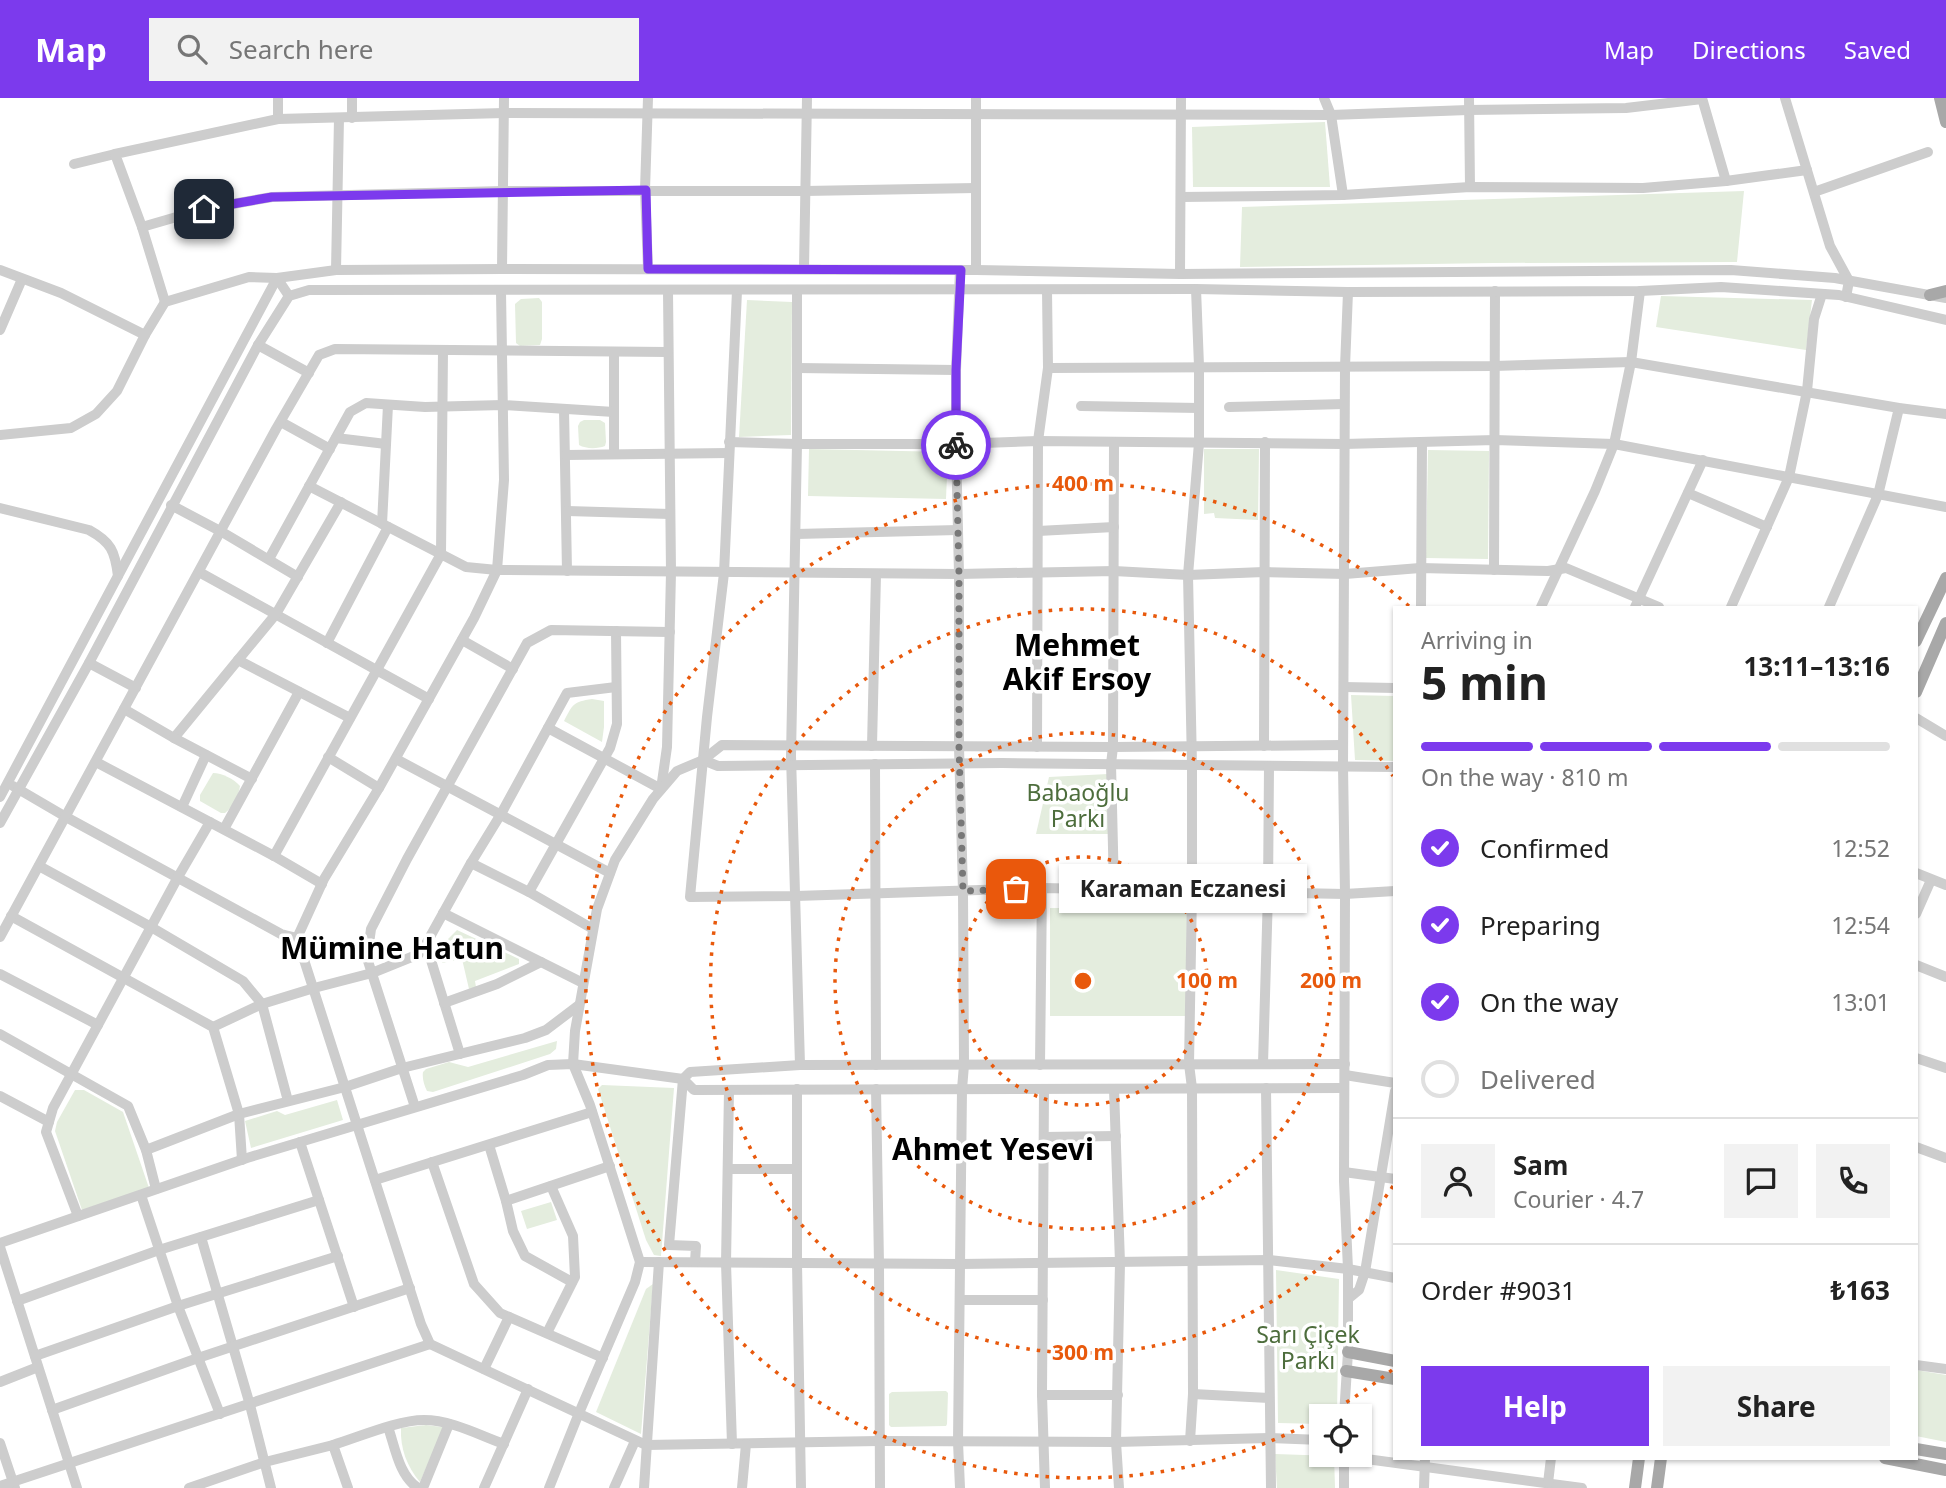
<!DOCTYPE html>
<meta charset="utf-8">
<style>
:root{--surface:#fff;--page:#f2f2f2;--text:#222;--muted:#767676;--line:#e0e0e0;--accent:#7c3aed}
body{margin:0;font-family:"Noto Sans",sans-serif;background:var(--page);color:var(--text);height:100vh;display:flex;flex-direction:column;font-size:26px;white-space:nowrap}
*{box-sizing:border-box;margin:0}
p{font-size:23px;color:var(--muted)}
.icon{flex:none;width:38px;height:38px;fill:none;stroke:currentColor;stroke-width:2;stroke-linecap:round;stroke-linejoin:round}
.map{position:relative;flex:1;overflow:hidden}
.details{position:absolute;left:1393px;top:508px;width:525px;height:854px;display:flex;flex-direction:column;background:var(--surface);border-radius:0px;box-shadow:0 2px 5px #0004}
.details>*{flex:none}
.controls{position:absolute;left:1309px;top:1306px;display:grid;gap:14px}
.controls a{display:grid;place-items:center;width:63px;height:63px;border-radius:0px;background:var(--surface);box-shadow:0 2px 5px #0004;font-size:35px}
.pin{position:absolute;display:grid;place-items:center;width:60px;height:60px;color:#fff;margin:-30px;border-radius:14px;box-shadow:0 4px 10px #0006}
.courier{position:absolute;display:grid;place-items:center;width:70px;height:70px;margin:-35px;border:5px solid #7c3aed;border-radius:50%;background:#fff;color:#222;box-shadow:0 2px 9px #0007}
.bubble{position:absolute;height:49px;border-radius:0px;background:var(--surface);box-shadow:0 2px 5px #0004;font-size:23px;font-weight:700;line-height:49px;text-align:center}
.overview em{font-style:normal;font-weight:700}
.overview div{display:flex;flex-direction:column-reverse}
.overview{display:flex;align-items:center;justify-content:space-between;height:119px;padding:0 28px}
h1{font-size:46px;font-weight:700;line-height:52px}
.bar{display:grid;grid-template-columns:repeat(4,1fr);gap:10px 7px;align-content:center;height:84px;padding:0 28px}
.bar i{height:9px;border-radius:5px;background:var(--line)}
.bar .selected{background:var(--accent)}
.bar p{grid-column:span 4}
.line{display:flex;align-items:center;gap:18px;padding:0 28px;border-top:2px solid var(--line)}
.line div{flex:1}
.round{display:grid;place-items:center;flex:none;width:74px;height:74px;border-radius:0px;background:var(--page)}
ol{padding:0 28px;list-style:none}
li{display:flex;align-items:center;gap:21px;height:77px}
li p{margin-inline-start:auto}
li .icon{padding:7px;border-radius:50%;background:var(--accent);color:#fff;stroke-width:4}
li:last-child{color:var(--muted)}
li i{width:38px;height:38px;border:4px solid var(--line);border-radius:50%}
.button{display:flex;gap:14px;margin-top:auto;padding:14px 28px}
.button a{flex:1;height:80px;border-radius:0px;background:var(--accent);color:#fff;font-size:28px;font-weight:700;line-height:80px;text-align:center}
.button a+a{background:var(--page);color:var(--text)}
header{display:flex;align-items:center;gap:42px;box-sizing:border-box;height:98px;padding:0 35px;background:var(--accent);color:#fff}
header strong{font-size:33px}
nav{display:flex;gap:38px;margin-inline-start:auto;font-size:24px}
.search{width:490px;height:63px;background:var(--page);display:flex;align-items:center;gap:18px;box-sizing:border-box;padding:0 24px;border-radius:0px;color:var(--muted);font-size:26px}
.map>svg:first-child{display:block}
</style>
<header>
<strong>Map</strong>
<div class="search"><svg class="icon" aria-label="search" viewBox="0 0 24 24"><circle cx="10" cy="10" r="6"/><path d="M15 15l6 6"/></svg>Search here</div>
<nav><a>Map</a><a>Directions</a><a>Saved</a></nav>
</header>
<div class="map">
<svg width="1946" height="1390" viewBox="0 0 1946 1390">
<rect width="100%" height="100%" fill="#fff"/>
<!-- green -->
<g fill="#e4edde">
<polygon points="1325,24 1330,89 1193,89 1192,29"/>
<polygon points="1744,93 1737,164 1494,165 1240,169 1242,109"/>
<polygon points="1661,198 1812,202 1806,252 1656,229"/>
<polygon points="539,200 542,204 542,241 540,247 520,248 516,245 515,206 521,201"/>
<polygon points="747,202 792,204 791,337 739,339"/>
<path d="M584 322H600L605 325 606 344 605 348C597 351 586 351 579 347L578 328 580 324Z"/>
<polygon points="809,351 948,354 946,401 808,398"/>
<polygon points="1204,351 1259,351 1258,422 1215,420 1214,415 1204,416"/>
<polygon points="1428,352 1489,353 1488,461 1426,460"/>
<polygon points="1351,597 1395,598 1395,663 1355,662"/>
<path d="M592 601 604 603V629L602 644 564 623C573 606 573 604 592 601Z"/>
<path d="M213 675C222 675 234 681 240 688 239 697 232 710 225 715H221L200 703V697Z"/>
<polygon points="1108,676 1108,736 1036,736 1049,679"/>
<polygon points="1050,810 1187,810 1186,918 1050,918"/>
<polygon points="457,832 519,861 519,866 475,883 476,889 469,891 462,861 442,865 447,842"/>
<path d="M557 943 556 951 550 956 433 994 427 993C424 987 422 980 423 974L426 971 449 964 468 969Z"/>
<polygon points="602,987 674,990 661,1158 654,1157 646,1142 598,991"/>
<polygon points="75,992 84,992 123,1014 149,1090 82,1112 55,1033 57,1024"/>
<polygon points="337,1002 343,1022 251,1050 245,1023 277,1013 285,1017"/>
<polygon points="551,1104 557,1122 527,1131 521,1113"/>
<polygon points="1276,1172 1339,1181 1337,1318 1321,1318 1321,1326 1278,1325"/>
<polygon points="653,1186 641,1336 596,1314 646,1191"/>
<polygon points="1916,1272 1946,1277 1946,1344 1916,1338"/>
<polygon points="946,1293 948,1295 947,1326 946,1328 891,1329 889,1327 889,1296 892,1294"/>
<path d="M426 1327 442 1329 443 1331 420 1384C407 1369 400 1350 401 1330Z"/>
<polygon points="1275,1356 1334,1358 1335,1390 1277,1390"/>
</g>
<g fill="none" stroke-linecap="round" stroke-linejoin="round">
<!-- minor -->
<g stroke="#cdcdcd" stroke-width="10">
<polyline points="278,0 278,21"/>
<polyline points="1324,0 1331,17 1343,97"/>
<polyline points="1469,0 1470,89"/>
<polyline points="1702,0 1726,83 1807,72"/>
<polyline points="1785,0 1830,148 1849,183 1846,199"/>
<polyline points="352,20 352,0"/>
<polyline points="74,66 115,56"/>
<polyline points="1814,94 1928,54"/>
<polyline points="1181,99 1343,97 1470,89 1643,90 1726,83"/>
<polyline points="142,129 204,111 272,99 503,93 805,93 976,90"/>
<polyline points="502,171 504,0"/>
<polyline points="648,171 645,92 648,0"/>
<polyline points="804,171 807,0"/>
<polyline points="0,172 61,195 145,237"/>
<polyline points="336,172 339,20"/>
<polyline points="976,172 976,0"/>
<polyline points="1180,176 1181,0"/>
<polyline points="501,193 504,382 497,472 474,520 379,690 324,781 297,840 421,1226 430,1246 646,1347 879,1343 1116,1344 1269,1340 1321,1342"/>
<polyline points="737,193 724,475 707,619 690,799 796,798 1042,790 1345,796 1395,793"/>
<polyline points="797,193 797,346 791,658 800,967"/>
<polyline points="165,204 142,129 115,56 278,21 504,15 1331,17 1468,12 1626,10 1702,1"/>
<polyline points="0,232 22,181"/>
<polyline points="258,247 309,275"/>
<polyline points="797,270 956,272"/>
<polyline points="1048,270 1494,268 1631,264 1899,310 1946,316"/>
<polyline points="1081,308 1199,310"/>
<polyline points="1229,309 1344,306"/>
<polyline points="564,311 567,473"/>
<polyline points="281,324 330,351"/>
<polyline points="0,337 71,330 96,316 117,293 145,237 165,204 249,179 277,180 289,198"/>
<polyline points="336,340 386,346"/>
<polyline points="729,344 797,346 956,346 1038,343 1344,346 1495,342 1614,346 1946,409"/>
<polyline points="1114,344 1113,649 1111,666 1114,792"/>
<polyline points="614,356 614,254"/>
<polyline points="566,357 729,355"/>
<polyline points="309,388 466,469 497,472 959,476 1114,473 1188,477 1264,474 1345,476 1420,470 1548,473 1566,470 1659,509"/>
<polyline points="1688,395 1767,429"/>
<polyline points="171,407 222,434 298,479"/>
<path d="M0 410 89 432C111 444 115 453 118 478"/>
<polyline points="567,413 670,416"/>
<polyline points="382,426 388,307"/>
<polyline points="1038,433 1114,429"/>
<polyline points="796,436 958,432"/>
<polyline points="269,461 350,314 366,305 425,309 503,307 614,314"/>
<polyline points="1494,472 1495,193"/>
<polyline points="199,474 429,601"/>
<polyline points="1421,509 1422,344"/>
<polyline points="1541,509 1595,393 1614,346 1631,264 1640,193"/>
<polyline points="1635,509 1703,362"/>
<polyline points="1731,509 1789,379 1807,293 1814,221 1822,196"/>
<polyline points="1829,509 1878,397 1899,310"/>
<polyline points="462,542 513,571"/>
<polyline points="327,545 388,429"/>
<polyline points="238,562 276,516 341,404"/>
<polyline points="89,565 136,590"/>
<polyline points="1344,589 1395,590"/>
<polyline points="124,611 174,640 238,562 350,620"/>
<polyline points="1916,620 1946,638"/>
<polyline points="548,630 661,691 667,649 671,474 668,193"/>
<polyline points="174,640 252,681"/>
<polyline points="872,648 876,476"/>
<polyline points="1264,648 1265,344"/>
<polyline points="1037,649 1038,343 1048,270 1047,192"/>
<polyline points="328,659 379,690"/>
<polyline points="396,661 610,775"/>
<polyline points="703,662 718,668 1002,665 1395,669"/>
<polyline points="96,664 274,758 322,786"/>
<polyline points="875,666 876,967"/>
<polyline points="13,688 66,719 281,836 297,840"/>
<polyline points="0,699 277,180 336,172 502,171 976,172 1180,176 1731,172 1835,180 1946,200"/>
<polyline points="182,709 206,657"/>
<polyline points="0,725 89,565 258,247 289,198 309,192 1196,191 1348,194 1640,193 1721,189 1839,197 1946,222"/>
<polyline points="224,731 299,594"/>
<polyline points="274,758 441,456 443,252"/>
<polyline points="471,765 529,794 593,831"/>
<polyline points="39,768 151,829 243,883 262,906 288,1003"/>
<polyline points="1916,775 1946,787"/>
<polyline points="529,794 610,650 617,626 616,533"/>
<polyline points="443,815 583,885"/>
<polyline points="1916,816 1931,782"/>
<polyline points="11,818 213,929 239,1016 242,1062"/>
<polyline points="0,839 276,331 319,257 335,251 668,254"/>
<polyline points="426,846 460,956"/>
<polyline points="1916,867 1946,879"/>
<polyline points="0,876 98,927"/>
<polyline points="444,905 497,886 541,864"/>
<polyline points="213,929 262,906 314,890 372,875 419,856 426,846 471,765 501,716 567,595 616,589"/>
<polyline points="0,936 128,1008 146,1052 156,1091"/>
<polyline points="1916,960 1946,970"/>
<polyline points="1263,966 1268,795 1269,668"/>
<polyline points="1040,967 1042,790"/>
<polyline points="1345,977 1395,985"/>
<polyline points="1266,990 1271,1390"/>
<polyline points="797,991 797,1165 801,1390"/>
<polyline points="876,991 879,1166 880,1390"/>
<polyline points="1044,991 1042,1297 1045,1390"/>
<polyline points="1114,991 1120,1165 1116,1344 1119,1390"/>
<polyline points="729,992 726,1165 732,1346"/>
<polyline points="0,998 49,1024"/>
<polyline points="415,1009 367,860 371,831 407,761 527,545 551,532 670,534"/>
<polyline points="1044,1039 1116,1038"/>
<polyline points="300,1044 354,1209"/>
<polyline points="489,1047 506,1103 513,1133 525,1158 572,1184"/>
<polyline points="1916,1049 1946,1060"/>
<polyline points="146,1052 239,1016 345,989 402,970 525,940 546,932 579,907"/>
<polyline points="432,1064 474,1186 500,1215 603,1260"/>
<polyline points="728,1071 797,1071"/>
<polyline points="1344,1074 1395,1081"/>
<polyline points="375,1082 592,1014"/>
<polyline points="141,1097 178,1208 220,1316"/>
<polyline points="506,1103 610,1068"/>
<polyline points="78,1118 46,1034 53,1010 178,779 210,724"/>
<polyline points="201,1139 250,1307 271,1390"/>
<polyline points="0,1145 247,1060 523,977 548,967 573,966 683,981 694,992 1344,990"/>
<polyline points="0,1149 77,1390"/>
<polyline points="640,1164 960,1166 1269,1162 1348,1171 1395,1180"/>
<polyline points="695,1164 696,1148 669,1147 683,981 690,974 800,967 1345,966"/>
<polyline points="1348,1201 1359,1192 1365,1174 1395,993"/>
<polyline points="960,1202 1043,1202"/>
<polyline points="17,1203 159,1152 319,1102"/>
<polyline points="547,1235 575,1179 573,1138 551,1088"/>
<polyline points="35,1258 178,1208 338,1158"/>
<polyline points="1916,1267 1946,1271"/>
<polyline points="484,1271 509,1219"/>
<polyline points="0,1284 38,1269"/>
<polyline points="1193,1296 1269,1300"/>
<polyline points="1042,1297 1118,1297"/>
<polyline points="52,1312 198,1260 410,1190"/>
<polyline points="1344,1318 1348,1254 1348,1171 1344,1083 1345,796 1343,668 1345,269 1348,194"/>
<path d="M388 1329C395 1349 399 1378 418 1390"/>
<polyline points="1190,1343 1193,1296 1192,990 1189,966 1192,794 1192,667 1188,477 1199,345 1199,268 1196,191"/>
<polyline points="0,1345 15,1390"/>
<path d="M333 1347C359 1339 398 1322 424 1322 451 1322 479 1337 504 1346"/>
<polyline points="1344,1356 1344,1390"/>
<polyline points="1344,1358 1582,1390"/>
<polyline points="1548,1385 1551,1360"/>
<polyline points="0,1388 430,1246"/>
<polyline points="189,1390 265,1364 333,1347 348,1390"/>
<polyline points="423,1390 449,1326"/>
<polyline points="484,1390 528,1291"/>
<polyline points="549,1390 579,1315 635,1184 640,1164 590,1007 573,966 575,933 597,811 615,762 653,701 677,673 703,662 722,647 1113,649 1343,647"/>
<polyline points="614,1390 635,1343"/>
<polyline points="644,1390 659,1164"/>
<polyline points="742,1390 746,1346"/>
<polyline points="960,1390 958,1344 962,991 964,967 963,793 959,649 959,476 956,346 956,272 960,172"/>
<polyline points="1424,1390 1425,1360"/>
</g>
<!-- major -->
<g stroke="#a8a8a8" stroke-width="12">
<polyline points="1940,0 1946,24"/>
<polyline points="1930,197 1946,193"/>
<polyline points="1916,543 1946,480"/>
<polyline points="1916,594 1946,525"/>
<polyline points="1348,1254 1395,1263"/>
<polyline points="1346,1273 1395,1281"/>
<polyline points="1916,1351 1946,1356"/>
<polyline points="1885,1360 1946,1372"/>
<polyline points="1635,1390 1639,1360"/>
<polyline points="1657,1390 1661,1360"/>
</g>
</g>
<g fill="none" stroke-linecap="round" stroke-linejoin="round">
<!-- done -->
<polyline stroke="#787878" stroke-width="7" stroke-dasharray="0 12.6" points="956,347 959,476 959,649 963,793 1016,791"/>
<!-- route -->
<polyline stroke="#7c3aed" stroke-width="9" points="204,111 272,99 646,92 648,171 961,172 956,272 956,347"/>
</g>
<!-- distance rings -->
<g fill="none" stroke="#e8590c" stroke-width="3.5" stroke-dasharray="3.5 7">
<circle cx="1083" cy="883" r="124"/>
<circle cx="1083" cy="883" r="248"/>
<path d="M1393 1088A372 372 0 1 1 1393 678"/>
<path d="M1392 1272A497 497 0 1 1 1409 508"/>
</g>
<g text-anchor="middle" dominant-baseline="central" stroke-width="7" stroke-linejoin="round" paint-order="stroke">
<!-- park labels -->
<g font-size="23" fill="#4d6d3c" stroke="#fff">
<text x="1078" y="694">Babaoğlu<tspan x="1078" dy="26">Parkı</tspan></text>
<text x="1308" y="1236">Sarı Çiçek<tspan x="1308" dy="26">Parkı</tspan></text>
</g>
<!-- district labels -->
<g font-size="30" font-weight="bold" fill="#000" stroke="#fff">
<text x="1077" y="546">Mehmet<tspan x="1077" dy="34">Akif Ersoy</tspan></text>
<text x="392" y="849">Mümine Hatun</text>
<text x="993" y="1050">Ahmet Yesevi</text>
</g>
</g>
<circle cx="1083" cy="883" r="10" fill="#e8590c" stroke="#fff" stroke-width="3.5"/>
<g font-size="21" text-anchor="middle" font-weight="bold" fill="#e8590c" stroke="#fff" stroke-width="7" stroke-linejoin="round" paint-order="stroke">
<text x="1083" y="393">400 m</text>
<text x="1207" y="890">100 m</text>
<text x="1331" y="890">200 m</text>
<text x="1083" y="1262">300 m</text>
</g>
</svg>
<div class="controls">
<a><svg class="icon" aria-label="locate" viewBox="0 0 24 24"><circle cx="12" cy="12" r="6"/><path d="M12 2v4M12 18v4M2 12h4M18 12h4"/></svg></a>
</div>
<div class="pin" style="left:1016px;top:791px;background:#ea580c"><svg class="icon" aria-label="bag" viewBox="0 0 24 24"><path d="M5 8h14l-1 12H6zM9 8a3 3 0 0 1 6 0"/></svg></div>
<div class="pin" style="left:204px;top:111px;background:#1f2937"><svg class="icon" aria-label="home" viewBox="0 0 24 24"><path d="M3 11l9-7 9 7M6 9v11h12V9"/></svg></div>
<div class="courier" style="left:956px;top:347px"><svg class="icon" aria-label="bike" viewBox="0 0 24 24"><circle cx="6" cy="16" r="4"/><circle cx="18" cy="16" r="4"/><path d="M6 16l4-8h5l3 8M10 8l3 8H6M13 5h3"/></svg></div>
<div class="bubble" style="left:1059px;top:766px;width:248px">Karaman Eczanesi</div>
<section class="details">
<div class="overview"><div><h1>5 min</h1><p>Arriving in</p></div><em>13:11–13:16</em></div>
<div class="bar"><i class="selected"></i><i class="selected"></i><i class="selected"></i><i></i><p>On the way · 810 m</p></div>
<ol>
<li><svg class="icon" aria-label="check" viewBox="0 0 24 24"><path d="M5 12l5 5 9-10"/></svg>Confirmed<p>12:52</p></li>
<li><svg class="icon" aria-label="check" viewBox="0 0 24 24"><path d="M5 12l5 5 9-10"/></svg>Preparing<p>12:54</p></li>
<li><svg class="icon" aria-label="check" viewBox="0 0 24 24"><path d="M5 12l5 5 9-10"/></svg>On the way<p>13:01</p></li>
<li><i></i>Delivered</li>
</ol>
<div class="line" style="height:126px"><a class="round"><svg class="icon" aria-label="person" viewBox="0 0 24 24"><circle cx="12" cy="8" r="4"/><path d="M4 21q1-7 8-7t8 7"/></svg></a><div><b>Sam</b><p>Courier · 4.7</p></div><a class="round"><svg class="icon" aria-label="chat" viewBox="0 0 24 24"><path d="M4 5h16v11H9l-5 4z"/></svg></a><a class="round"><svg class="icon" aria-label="phone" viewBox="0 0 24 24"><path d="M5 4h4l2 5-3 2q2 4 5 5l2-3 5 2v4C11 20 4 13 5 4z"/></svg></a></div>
<div class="line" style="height:91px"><div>Order #9031</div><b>₺163</b></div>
<div class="button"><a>Help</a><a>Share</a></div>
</section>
</div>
